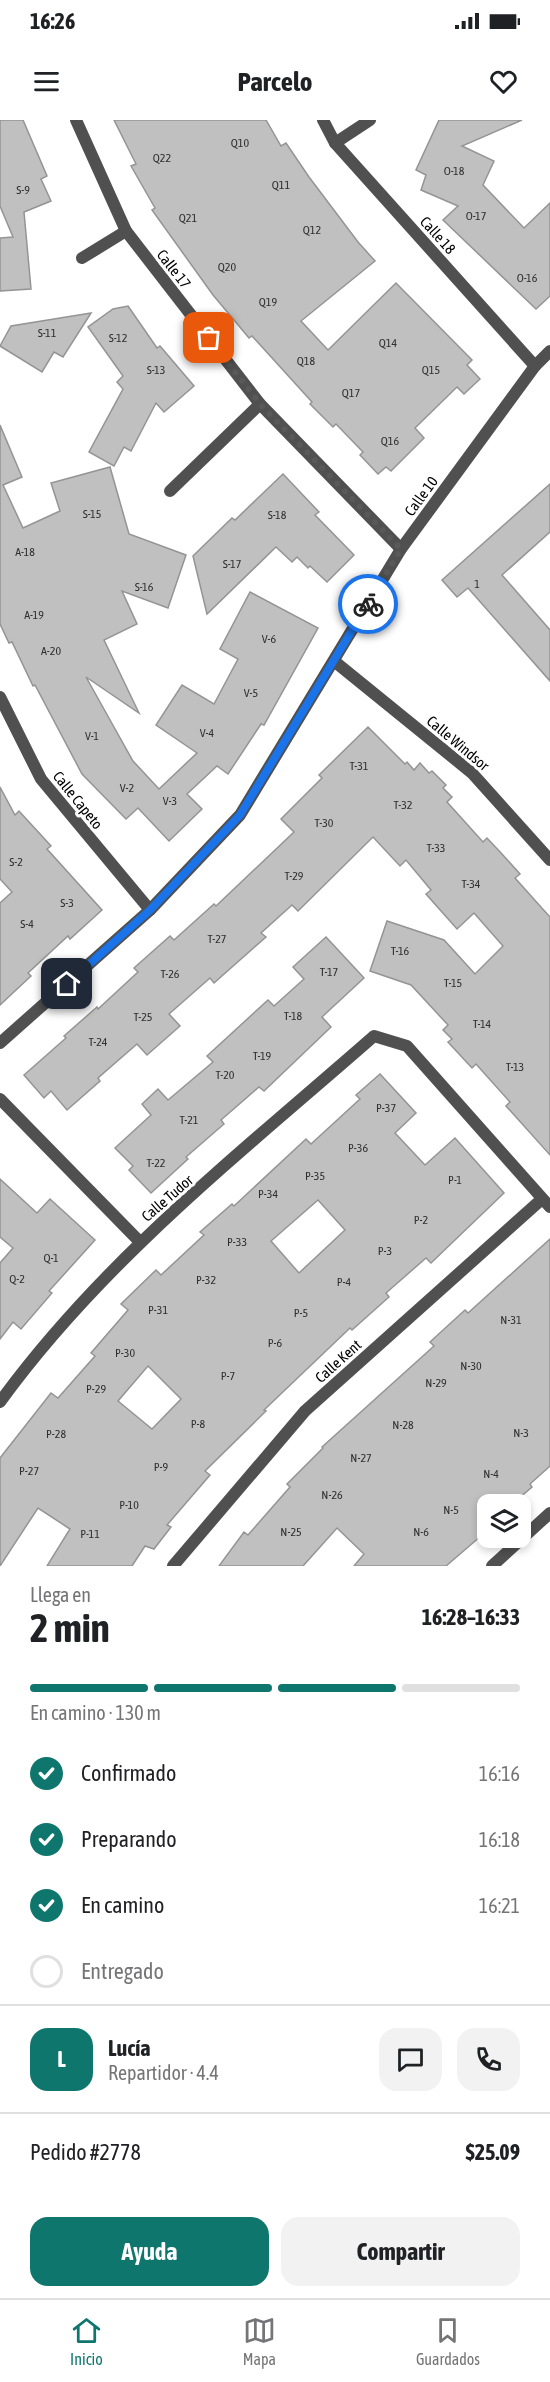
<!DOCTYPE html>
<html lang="es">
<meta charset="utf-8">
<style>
:root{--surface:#fff;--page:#f2f2f2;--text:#202124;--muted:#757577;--line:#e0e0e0;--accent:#0f766e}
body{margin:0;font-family:"Asap Condensed",sans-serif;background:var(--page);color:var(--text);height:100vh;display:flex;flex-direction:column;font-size:22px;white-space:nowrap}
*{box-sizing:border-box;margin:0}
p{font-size:20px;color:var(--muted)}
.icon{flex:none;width:33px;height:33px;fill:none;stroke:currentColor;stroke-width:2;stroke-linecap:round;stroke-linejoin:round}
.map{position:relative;height:1446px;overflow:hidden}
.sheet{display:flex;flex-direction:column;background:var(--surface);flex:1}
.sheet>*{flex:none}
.buttons{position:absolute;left:477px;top:1374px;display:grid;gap:12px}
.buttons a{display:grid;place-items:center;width:54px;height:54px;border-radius:12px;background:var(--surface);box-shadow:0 3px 9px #0003;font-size:30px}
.pin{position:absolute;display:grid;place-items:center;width:51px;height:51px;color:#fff;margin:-26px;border-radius:12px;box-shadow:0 3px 9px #0006}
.courier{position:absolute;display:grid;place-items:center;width:60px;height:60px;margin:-30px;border:4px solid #1a73e8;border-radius:50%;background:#fff;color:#222;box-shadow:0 2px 8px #0007}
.overview em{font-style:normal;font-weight:700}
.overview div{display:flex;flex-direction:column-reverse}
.overview{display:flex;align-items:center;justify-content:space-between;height:102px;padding:0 30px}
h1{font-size:39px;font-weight:700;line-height:45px}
.bar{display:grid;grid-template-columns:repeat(4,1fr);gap:9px 6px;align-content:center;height:72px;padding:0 30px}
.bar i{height:8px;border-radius:4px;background:var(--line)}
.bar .on{background:var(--accent)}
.bar p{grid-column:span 4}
.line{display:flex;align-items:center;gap:15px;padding:0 30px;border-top:2px solid var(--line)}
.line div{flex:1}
.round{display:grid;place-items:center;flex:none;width:63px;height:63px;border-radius:18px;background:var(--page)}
ol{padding:0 30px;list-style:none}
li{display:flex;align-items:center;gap:18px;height:66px}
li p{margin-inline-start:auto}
li .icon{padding:6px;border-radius:50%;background:var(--accent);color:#fff;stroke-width:4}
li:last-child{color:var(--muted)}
li i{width:33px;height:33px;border:3px solid var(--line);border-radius:50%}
.primary-button{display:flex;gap:12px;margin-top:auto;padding:12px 30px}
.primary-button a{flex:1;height:69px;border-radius:18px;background:var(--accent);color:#fff;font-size:24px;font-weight:700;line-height:69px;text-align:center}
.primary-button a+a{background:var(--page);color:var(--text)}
.status{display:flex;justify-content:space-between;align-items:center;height:42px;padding:0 30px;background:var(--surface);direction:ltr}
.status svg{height:16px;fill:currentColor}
header{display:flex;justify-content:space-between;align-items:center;height:78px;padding:0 30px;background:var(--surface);font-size:27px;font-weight:700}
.dock{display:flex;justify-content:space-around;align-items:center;height:84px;border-top:2px solid var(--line);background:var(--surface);font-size:16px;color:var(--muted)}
.dock a{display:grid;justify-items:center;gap:3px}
.dock .on{color:var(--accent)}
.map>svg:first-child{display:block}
</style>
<div class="status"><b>16:26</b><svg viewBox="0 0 49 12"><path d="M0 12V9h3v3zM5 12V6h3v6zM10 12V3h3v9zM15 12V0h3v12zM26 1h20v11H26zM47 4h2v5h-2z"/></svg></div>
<header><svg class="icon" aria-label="menu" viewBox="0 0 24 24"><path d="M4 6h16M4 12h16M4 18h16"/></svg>Parcelo<svg class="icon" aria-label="heart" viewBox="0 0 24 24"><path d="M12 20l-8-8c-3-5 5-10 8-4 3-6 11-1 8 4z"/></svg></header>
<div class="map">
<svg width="550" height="1446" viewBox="0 0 550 1446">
<rect width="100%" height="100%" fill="#fff"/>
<!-- building -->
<g fill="#c0c0c0" stroke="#949494" stroke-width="1.5" fill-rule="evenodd">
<polygon points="0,0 23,0 47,56 41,59 51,81 24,92 31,169 0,171 0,118 13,117 0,86"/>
<polygon points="114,0 266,0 281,26 286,23 309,57 358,122 375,141 301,201 328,230 396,163 472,240 467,245 480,259 464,274 457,267 415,308 424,318 391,351 386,347 378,354 360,335 363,332 336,304 333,307 310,284 312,282 252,216 249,218 213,175 152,90 155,88 131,46 136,44"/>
<polygon points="439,0 522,0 462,26 494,41 483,65 524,108 550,83 550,176 536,189 443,100 458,86 421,70 426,55 416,50"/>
<polygon points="128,186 157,228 160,226 194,266 164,292 156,283 131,331 124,327 114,346 89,332 123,269 117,262 123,256 88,207 113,189"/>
<polygon points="91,193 63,237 54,232 42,252 0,226 11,206"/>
<polygon points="0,305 22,357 3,365 23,408 60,391 51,363 110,347 129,414 186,435 168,488 122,471 137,504 104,520 139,593 86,557 133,641 159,669 197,633 156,605 182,565 214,584 238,539 220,529 250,472 318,508 264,605 261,604 228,654 217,646 187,674 202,689 169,721 138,688 126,699 82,654 35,565 33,566 12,522 9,523 0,504"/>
<polygon points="283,354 319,392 315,395 354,435 327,462 310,446 308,448 297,437 292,442 276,427 207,494 193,436 232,398 235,400"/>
<polygon points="550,364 550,412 502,455 550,510 550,561 468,468 457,477 442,460"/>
<polygon points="368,607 405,644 407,642 414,650 420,643 429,653 432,651 446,665 443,668 452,677 447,682 483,722 487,718 502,734 520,754 515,758 550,797 550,1035 506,986 510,982 476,944 472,948 448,922 452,919 443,910 448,905 411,865 370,851 387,801 444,820 475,854 503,826 474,793 457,809 426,774 431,770 406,740 400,746 373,717 298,791 292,785 261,813 266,817 214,863 210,858 169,894 180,906 147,935 137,924 98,958 100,961 67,990 51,971 44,978 24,955 66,918 64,916 97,887 98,889 138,852 134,848 170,816 174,820 214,784 216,786 294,712 281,699 322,658 319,655"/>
<polygon points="0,667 15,695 19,691 51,726 47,729 102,790 70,819 68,816 28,853 31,856 0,885 0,783 12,772 0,759"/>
<polygon points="326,817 364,858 322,897 331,907 264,971 259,967 221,1000 224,1004 186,1037 188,1039 151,1073 129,1050 133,1046 115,1028 151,995 142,984 158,969 168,980 213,942 207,936 268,880 274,886 304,859 293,847"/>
<path d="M380 954 416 993 395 1013 425 1045 455 1018 504 1073 431 1143 426 1138 386 1173 389 1177 352 1210 350 1208 264 1290 266 1291 205 1351 210 1355 167 1405 171 1407 154 1429 145 1426 132 1446H47L70 1409 38 1388 0 1446V1338L51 1273 58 1278 95 1236 91 1233 128 1190 121 1184 156 1150 161 1155 204 1115 200 1112 232 1084 234 1086 306 1019 311 1024 360 979 356 975ZM318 1080 345 1110 299 1153 271 1121ZM148 1246 181 1279 152 1309 118 1281Z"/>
<polygon points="0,1059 37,1093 50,1079 95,1120 49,1171 52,1173 21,1209 13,1202 0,1219 0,1143 13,1128 0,1117"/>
<polygon points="550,1119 550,1346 530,1364 532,1367 512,1384 488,1384 488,1410 446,1446 354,1446 364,1434 337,1408 303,1446 219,1446 244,1412 248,1415 290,1367 287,1364 323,1328 322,1327 434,1226 430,1222 465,1190 468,1193"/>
</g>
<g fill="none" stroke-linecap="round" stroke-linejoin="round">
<!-- minor -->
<g stroke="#505050" stroke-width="12">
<polyline points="76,0 126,111 260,284 401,429"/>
<polyline points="323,0 335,23 535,246"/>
<polyline points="335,23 370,0"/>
<polyline points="82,138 126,111"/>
<polyline points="170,371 260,284"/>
<polyline points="334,541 472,653 550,740"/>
<polyline points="0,577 41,659 150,790"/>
<polyline points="0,923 150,790 240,695 401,429 535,246 550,231"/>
<polyline points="0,979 140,1122"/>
<path d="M0 1282C103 1140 243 1031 374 916L407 926 550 1087"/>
<polyline points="173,1446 305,1291 542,1079"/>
<polyline points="492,1446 550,1393"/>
</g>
</g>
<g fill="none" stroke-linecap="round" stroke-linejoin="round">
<!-- done -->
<polyline stroke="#595959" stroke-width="6" stroke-dasharray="0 10.8" points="209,218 260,284 401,429 368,484"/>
<!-- route -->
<polyline stroke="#1a73e8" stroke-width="8" points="67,864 150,790 240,695 368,484"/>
</g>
<g text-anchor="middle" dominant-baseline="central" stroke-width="6" stroke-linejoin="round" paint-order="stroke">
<!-- number labels -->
<g font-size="12" fill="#303030">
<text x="240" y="23">Q10</text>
<text x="162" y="38">Q22</text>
<text x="454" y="51">O-18</text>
<text x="281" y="65">Q11</text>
<text x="23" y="70">S-9</text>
<text x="476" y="96">O-17</text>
<text x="188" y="98">Q21</text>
<text x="312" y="110">Q12</text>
<text x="227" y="147">Q20</text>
<text x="527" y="158">O-16</text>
<text x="268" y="182">Q19</text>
<text x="47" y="213">S-11</text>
<text x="118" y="218">S-12</text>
<text x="388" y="223">Q14</text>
<text x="306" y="241">Q18</text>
<text x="156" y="250">S-13</text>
<text x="431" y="250">Q15</text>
<text x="351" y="273">Q17</text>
<text x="390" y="321">Q16</text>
<text x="92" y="394">S-15</text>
<text x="277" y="395">S-18</text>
<text x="25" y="432">A-18</text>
<text x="232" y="444">S-17</text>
<text x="477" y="464">1</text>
<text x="144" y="467">S-16</text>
<text x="34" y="495">A-19</text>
<text x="269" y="519">V-6</text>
<text x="51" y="531">A-20</text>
<text x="251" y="573">V-5</text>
<text x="207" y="613">V-4</text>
<text x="92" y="616">V-1</text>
<text x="359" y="646">T-31</text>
<text x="127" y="668">V-2</text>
<text x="170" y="681">V-3</text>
<text x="403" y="685">T-32</text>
<text x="324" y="703">T-30</text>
<text x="436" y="728">T-33</text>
<text x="16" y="742">S-2</text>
<text x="294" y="756">T-29</text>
<text x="471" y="764">T-34</text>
<text x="67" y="783">S-3</text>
<text x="27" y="804">S-4</text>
<text x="217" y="819">T-27</text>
<text x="400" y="831">T-16</text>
<text x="329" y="852">T-17</text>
<text x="170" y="854">T-26</text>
<text x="453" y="863">T-15</text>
<text x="293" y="896">T-18</text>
<text x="143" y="897">T-25</text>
<text x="482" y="904">T-14</text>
<text x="98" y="922">T-24</text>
<text x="262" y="936">T-19</text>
<text x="515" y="947">T-13</text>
<text x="225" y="955">T-20</text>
<text x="386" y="988">P-37</text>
<text x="189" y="1000">T-21</text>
<text x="358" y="1028">P-36</text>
<text x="156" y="1043">T-22</text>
<text x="315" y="1056">P-35</text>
<text x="455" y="1060">P-1</text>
<text x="268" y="1074">P-34</text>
<text x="421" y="1100">P-2</text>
<text x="237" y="1122">P-33</text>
<text x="385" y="1131">P-3</text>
<text x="51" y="1138">Q-1</text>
<text x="17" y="1159">Q-2</text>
<text x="206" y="1160">P-32</text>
<text x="344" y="1162">P-4</text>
<text x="158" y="1190">P-31</text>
<text x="301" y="1193">P-5</text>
<text x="511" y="1200">N-31</text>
<text x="275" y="1223">P-6</text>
<text x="125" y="1233">P-30</text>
<text x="471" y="1246">N-30</text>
<text x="228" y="1256">P-7</text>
<text x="436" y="1263">N-29</text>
<text x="96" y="1269">P-29</text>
<text x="198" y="1304">P-8</text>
<text x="403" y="1305">N-28</text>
<text x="521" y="1313">N-3</text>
<text x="56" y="1314">P-28</text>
<text x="361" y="1338">N-27</text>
<text x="161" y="1347">P-9</text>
<text x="29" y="1351">P-27</text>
<text x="491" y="1354">N-4</text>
<text x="332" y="1375">N-26</text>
<text x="129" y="1385">P-10</text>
<text x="451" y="1390">N-5</text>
<text x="291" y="1412">N-25</text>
<text x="421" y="1412">N-6</text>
<text x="90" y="1414">P-11</text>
</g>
<!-- street labels -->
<g font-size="15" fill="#000" stroke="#fff">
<text transform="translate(438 115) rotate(48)">Calle 18</text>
<text transform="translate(174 149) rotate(52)">Calle 17</text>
<text transform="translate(421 376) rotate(-54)">Calle 10</text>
<text transform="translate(458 623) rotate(40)">Calle Windsor</text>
<text transform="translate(78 680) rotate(51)">Calle Capeto</text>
<text transform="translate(167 1078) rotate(-41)">Calle Tudor</text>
<text transform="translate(338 1241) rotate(-42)">Calle Kent</text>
</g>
</g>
</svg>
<div class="buttons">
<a><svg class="icon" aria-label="layers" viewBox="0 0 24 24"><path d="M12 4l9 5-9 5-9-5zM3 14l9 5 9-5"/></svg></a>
</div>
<div class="pin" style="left:209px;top:218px;background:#ea580c"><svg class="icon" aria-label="bag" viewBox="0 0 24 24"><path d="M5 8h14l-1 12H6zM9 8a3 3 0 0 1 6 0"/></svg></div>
<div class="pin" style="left:67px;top:864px;background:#1f2937"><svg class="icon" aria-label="home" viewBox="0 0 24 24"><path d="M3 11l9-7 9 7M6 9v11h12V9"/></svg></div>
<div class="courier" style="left:368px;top:484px"><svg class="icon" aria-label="bike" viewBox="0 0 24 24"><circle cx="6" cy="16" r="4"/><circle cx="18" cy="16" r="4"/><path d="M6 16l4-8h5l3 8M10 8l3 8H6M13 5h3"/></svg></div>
</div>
<section class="sheet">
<div class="overview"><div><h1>2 min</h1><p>Llega en</p></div><em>16:28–16:33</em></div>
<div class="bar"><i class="on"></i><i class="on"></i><i class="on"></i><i></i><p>En camino · 130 m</p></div>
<ol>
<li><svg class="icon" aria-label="check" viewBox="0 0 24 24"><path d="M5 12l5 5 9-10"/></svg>Confirmado<p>16:16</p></li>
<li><svg class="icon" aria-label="check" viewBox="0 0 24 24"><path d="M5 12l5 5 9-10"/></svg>Preparando<p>16:18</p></li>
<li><svg class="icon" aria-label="check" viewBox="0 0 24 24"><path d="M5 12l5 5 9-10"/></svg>En camino<p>16:21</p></li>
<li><i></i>Entregado</li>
</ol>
<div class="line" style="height:108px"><b class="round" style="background:var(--accent);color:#fff">L</b><div><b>Lucía</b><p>Repartidor · 4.4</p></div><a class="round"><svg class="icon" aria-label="chat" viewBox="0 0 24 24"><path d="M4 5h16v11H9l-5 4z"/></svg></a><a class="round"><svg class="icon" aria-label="phone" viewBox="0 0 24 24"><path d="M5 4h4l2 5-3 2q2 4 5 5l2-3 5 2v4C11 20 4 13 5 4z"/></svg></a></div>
<div class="line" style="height:78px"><div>Pedido #2778</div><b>$25.09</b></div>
<div class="primary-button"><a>Ayuda</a><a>Compartir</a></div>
</section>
<nav class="dock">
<a class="on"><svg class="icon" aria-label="home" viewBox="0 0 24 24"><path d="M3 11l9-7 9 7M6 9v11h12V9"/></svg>Inicio</a>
<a><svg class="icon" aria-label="map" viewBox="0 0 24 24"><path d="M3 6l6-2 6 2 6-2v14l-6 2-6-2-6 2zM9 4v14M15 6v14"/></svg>Mapa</a>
<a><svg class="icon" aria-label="saved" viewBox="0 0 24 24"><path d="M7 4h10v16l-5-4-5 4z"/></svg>Guardados</a>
</nav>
